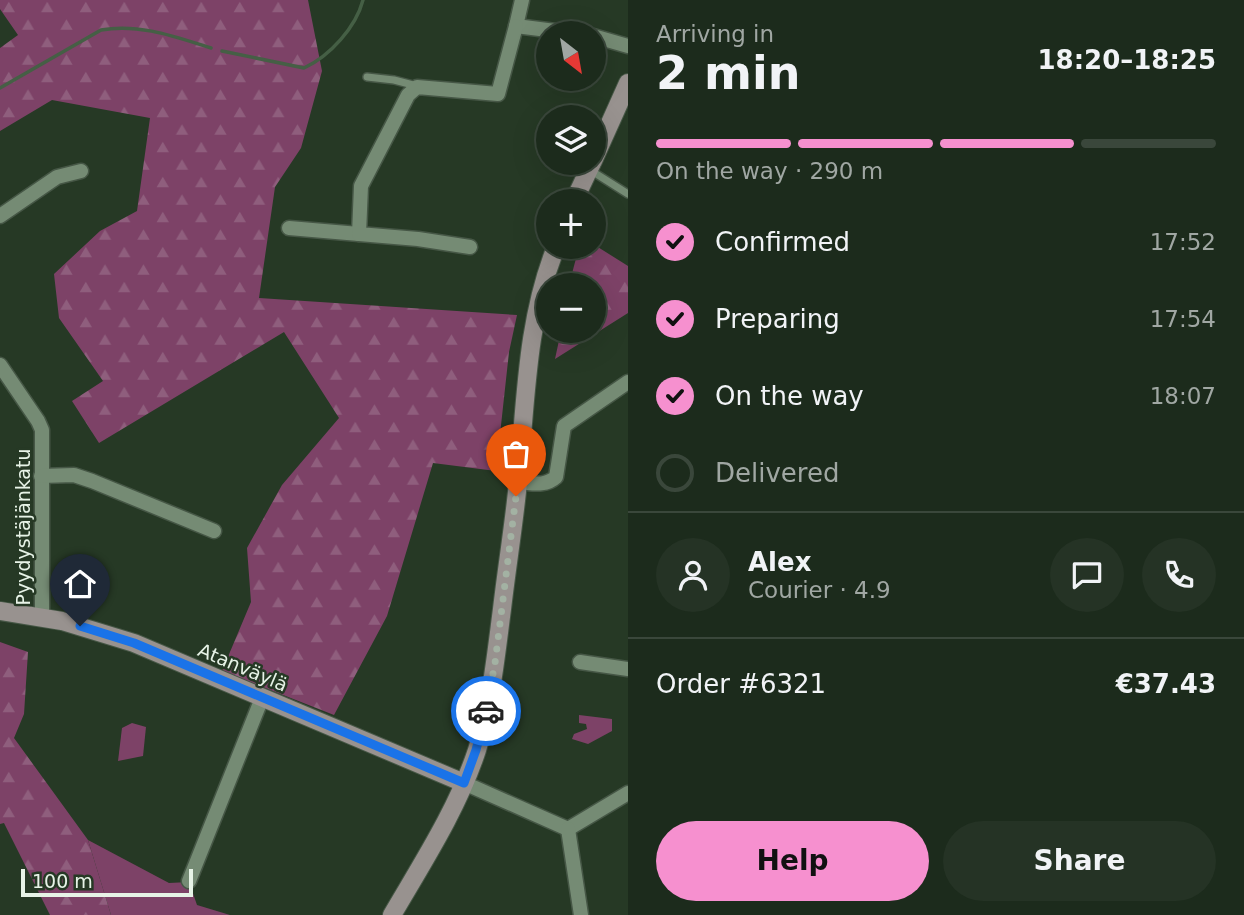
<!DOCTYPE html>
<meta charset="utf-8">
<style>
:root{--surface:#1c2b1c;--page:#253325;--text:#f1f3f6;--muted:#a0a7a3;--line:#3a473b;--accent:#f690cf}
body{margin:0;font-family:"DejaVu Sans",sans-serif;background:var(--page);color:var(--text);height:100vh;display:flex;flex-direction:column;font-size:26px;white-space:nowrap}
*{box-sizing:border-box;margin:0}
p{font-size:23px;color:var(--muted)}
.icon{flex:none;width:38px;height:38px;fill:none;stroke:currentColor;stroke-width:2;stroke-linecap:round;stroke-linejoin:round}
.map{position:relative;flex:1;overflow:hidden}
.side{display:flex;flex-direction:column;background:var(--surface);width:616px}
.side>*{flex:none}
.needle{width:46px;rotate:149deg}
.fabs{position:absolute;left:536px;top:21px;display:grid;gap:14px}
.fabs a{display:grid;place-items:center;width:70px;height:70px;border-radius:50%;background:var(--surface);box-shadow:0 7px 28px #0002,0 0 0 2px var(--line);font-size:35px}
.scale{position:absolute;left:21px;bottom:18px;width:172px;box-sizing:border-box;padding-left:7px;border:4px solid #e7f3e7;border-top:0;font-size:19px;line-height:24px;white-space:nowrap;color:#e7f3e7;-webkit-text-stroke:5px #263925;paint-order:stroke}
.pin{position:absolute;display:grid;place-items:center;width:60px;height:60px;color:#fff;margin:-72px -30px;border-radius:50% 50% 50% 0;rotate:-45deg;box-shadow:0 0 7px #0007}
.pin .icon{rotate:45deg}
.courier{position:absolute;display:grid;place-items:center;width:70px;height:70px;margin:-35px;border:5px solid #1a73e8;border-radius:50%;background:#fff;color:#222;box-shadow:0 2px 9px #0007}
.summary em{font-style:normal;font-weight:800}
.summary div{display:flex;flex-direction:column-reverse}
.summary{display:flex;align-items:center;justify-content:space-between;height:119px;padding:0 28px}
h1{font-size:46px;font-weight:800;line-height:52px}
.bar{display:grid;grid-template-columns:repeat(4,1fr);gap:10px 7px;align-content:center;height:84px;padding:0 28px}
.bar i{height:9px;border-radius:5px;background:var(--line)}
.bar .on{background:var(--accent)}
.bar p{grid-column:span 4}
.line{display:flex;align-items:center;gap:18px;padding:0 28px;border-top:2px solid var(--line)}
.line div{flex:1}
.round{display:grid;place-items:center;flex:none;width:74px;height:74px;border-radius:37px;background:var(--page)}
ol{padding:0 28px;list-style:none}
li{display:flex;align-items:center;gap:21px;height:77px}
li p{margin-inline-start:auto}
li .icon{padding:7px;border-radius:50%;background:var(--accent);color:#111;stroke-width:4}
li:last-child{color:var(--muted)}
li i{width:38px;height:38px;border:4px solid var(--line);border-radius:50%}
.cta{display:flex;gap:14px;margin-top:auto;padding:14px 28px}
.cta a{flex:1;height:80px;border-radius:42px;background:var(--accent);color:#111;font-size:28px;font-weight:800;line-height:80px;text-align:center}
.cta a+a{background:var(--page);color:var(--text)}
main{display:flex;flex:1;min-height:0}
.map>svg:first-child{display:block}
</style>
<main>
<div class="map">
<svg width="628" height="915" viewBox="0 0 628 915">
<defs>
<pattern id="forest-firs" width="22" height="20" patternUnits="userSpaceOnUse" patternTransform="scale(1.75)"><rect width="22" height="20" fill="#7d4267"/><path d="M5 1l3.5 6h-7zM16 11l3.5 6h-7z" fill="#8f5e7d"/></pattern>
</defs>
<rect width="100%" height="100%" fill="#263925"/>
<!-- green -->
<g fill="#7d4267">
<polygon points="579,715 612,719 612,731 588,744 572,739 574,734 587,729 586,724 579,723"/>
<polygon points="132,723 146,727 143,756 118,761 122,728"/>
<polygon points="88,840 169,883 189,882 197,905 230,915 111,915"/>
</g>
<!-- forest -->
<g fill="url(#forest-firs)">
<polygon points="0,0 308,0 322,71 301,148 275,187 259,298 517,315 509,352 496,471 433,463 387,616 334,715 222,671 251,602 247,548 282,485 339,418 284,332 99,443 72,401 103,381 59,318 54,274 100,231 137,211 150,118 52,100 0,131 0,48 18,35 0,9"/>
<polygon points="593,244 628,266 628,313 555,359 561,331 593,331 593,285 569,285 579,247 593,247"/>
<polygon points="0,642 28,652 24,714 14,738 88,840 111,915 50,915 4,823 0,824"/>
</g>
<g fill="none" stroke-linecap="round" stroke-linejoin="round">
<!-- stream -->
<g stroke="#455f45" stroke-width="3.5">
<path d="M222 51 304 68C330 56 356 27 363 0"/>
<path d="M0 88 101 30C139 23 176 37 211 48"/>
</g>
<defs>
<g id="lane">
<polyline points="367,77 394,80 417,86"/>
<polyline points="590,170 628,194"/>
</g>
<g id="street">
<polyline points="522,0 516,26 571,33"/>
<polyline points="593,36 628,46"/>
<polyline points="0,216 57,177 81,171"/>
<polyline points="289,228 359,234"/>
<polyline points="470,247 418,239 359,234 361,186 408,95 417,87 498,94 516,26"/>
<polyline points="0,365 38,421 42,430 42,617"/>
<polyline points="41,476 74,475 92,481 214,531"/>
<path d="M518 482C532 483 545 487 556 477L564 426 628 382"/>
<polyline points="580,662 628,669"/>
<polyline points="464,783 568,829 628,793"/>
<polyline points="568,829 581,915"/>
<polyline points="189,881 262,698"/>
</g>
<g id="secondary">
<polyline points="593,161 628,83"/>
<polyline points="574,201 592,163"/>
<polyline points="0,611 62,621 134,643 464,783"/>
<path d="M392 915C423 862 458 808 477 750 491 704 496 655 502 609 507 566 514 524 518 482 526 402 526 322 556 247"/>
</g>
</defs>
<!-- lane casing -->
<use href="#lane" stroke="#465746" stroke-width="10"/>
<!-- street casing -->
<use href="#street" stroke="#465746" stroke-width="17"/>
<!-- secondary casing -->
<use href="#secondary" stroke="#465746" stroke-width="20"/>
<!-- lane -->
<use href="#lane" stroke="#758b74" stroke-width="7"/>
<!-- street -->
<use href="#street" stroke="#758b74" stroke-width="14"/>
<!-- secondary -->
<use href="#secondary" stroke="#98928f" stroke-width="18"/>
</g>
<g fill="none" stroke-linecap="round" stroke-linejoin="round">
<!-- done -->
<polyline stroke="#a3b2a3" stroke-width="7" stroke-dasharray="0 12.6" points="486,711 495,663 516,496"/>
<!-- route -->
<polyline stroke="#1a73e8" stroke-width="9" points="80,626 134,643 464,783 476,750 486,711"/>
</g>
<g text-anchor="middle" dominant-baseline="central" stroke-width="5" stroke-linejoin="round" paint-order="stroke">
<!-- street labels -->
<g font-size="19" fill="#e7f3e7" stroke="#263925">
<text transform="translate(23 527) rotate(-90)">Pyydystäjänkatu</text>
<text transform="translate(243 667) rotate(23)">Atanväylä</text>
</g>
</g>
</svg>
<div class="fabs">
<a><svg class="needle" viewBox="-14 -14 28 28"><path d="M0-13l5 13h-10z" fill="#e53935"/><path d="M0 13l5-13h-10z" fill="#a0a7a3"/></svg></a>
<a><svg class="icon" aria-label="layers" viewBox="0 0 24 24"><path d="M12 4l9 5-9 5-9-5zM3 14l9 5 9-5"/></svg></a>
<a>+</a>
<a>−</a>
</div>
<div class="scale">100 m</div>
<div class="pin" style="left:516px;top:496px;background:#ea580c"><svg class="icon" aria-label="bag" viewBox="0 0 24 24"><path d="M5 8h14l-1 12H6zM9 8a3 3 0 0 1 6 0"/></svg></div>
<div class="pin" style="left:80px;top:626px;background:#1f2937"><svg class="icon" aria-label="home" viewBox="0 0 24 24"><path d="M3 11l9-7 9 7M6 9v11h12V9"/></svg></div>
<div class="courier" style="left:486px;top:711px"><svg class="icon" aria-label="car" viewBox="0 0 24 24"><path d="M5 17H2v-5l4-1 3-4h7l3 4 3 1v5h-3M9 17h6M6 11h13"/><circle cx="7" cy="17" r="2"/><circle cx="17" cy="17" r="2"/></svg></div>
</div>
<section class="side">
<div class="summary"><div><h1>2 min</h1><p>Arriving in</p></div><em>18:20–18:25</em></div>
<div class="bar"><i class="on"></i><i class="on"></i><i class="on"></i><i></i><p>On the way · 290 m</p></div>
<ol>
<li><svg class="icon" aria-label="check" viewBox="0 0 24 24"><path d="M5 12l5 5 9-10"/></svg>Confirmed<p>17:52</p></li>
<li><svg class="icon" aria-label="check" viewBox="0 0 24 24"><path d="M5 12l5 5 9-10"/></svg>Preparing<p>17:54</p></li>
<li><svg class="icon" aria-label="check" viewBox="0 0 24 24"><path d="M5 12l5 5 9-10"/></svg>On the way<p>18:07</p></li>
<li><i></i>Delivered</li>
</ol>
<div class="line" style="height:126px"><a class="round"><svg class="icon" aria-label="person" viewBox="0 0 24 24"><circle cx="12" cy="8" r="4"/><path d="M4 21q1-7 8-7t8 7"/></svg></a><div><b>Alex</b><p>Courier · 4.9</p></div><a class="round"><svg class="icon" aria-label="chat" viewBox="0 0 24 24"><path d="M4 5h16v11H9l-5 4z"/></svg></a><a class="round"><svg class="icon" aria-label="phone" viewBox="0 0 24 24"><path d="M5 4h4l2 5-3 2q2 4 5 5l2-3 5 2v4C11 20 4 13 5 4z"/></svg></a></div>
<div class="line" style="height:91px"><div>Order #6321</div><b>€37.43</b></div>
<div class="cta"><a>Help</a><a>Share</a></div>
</section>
</main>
